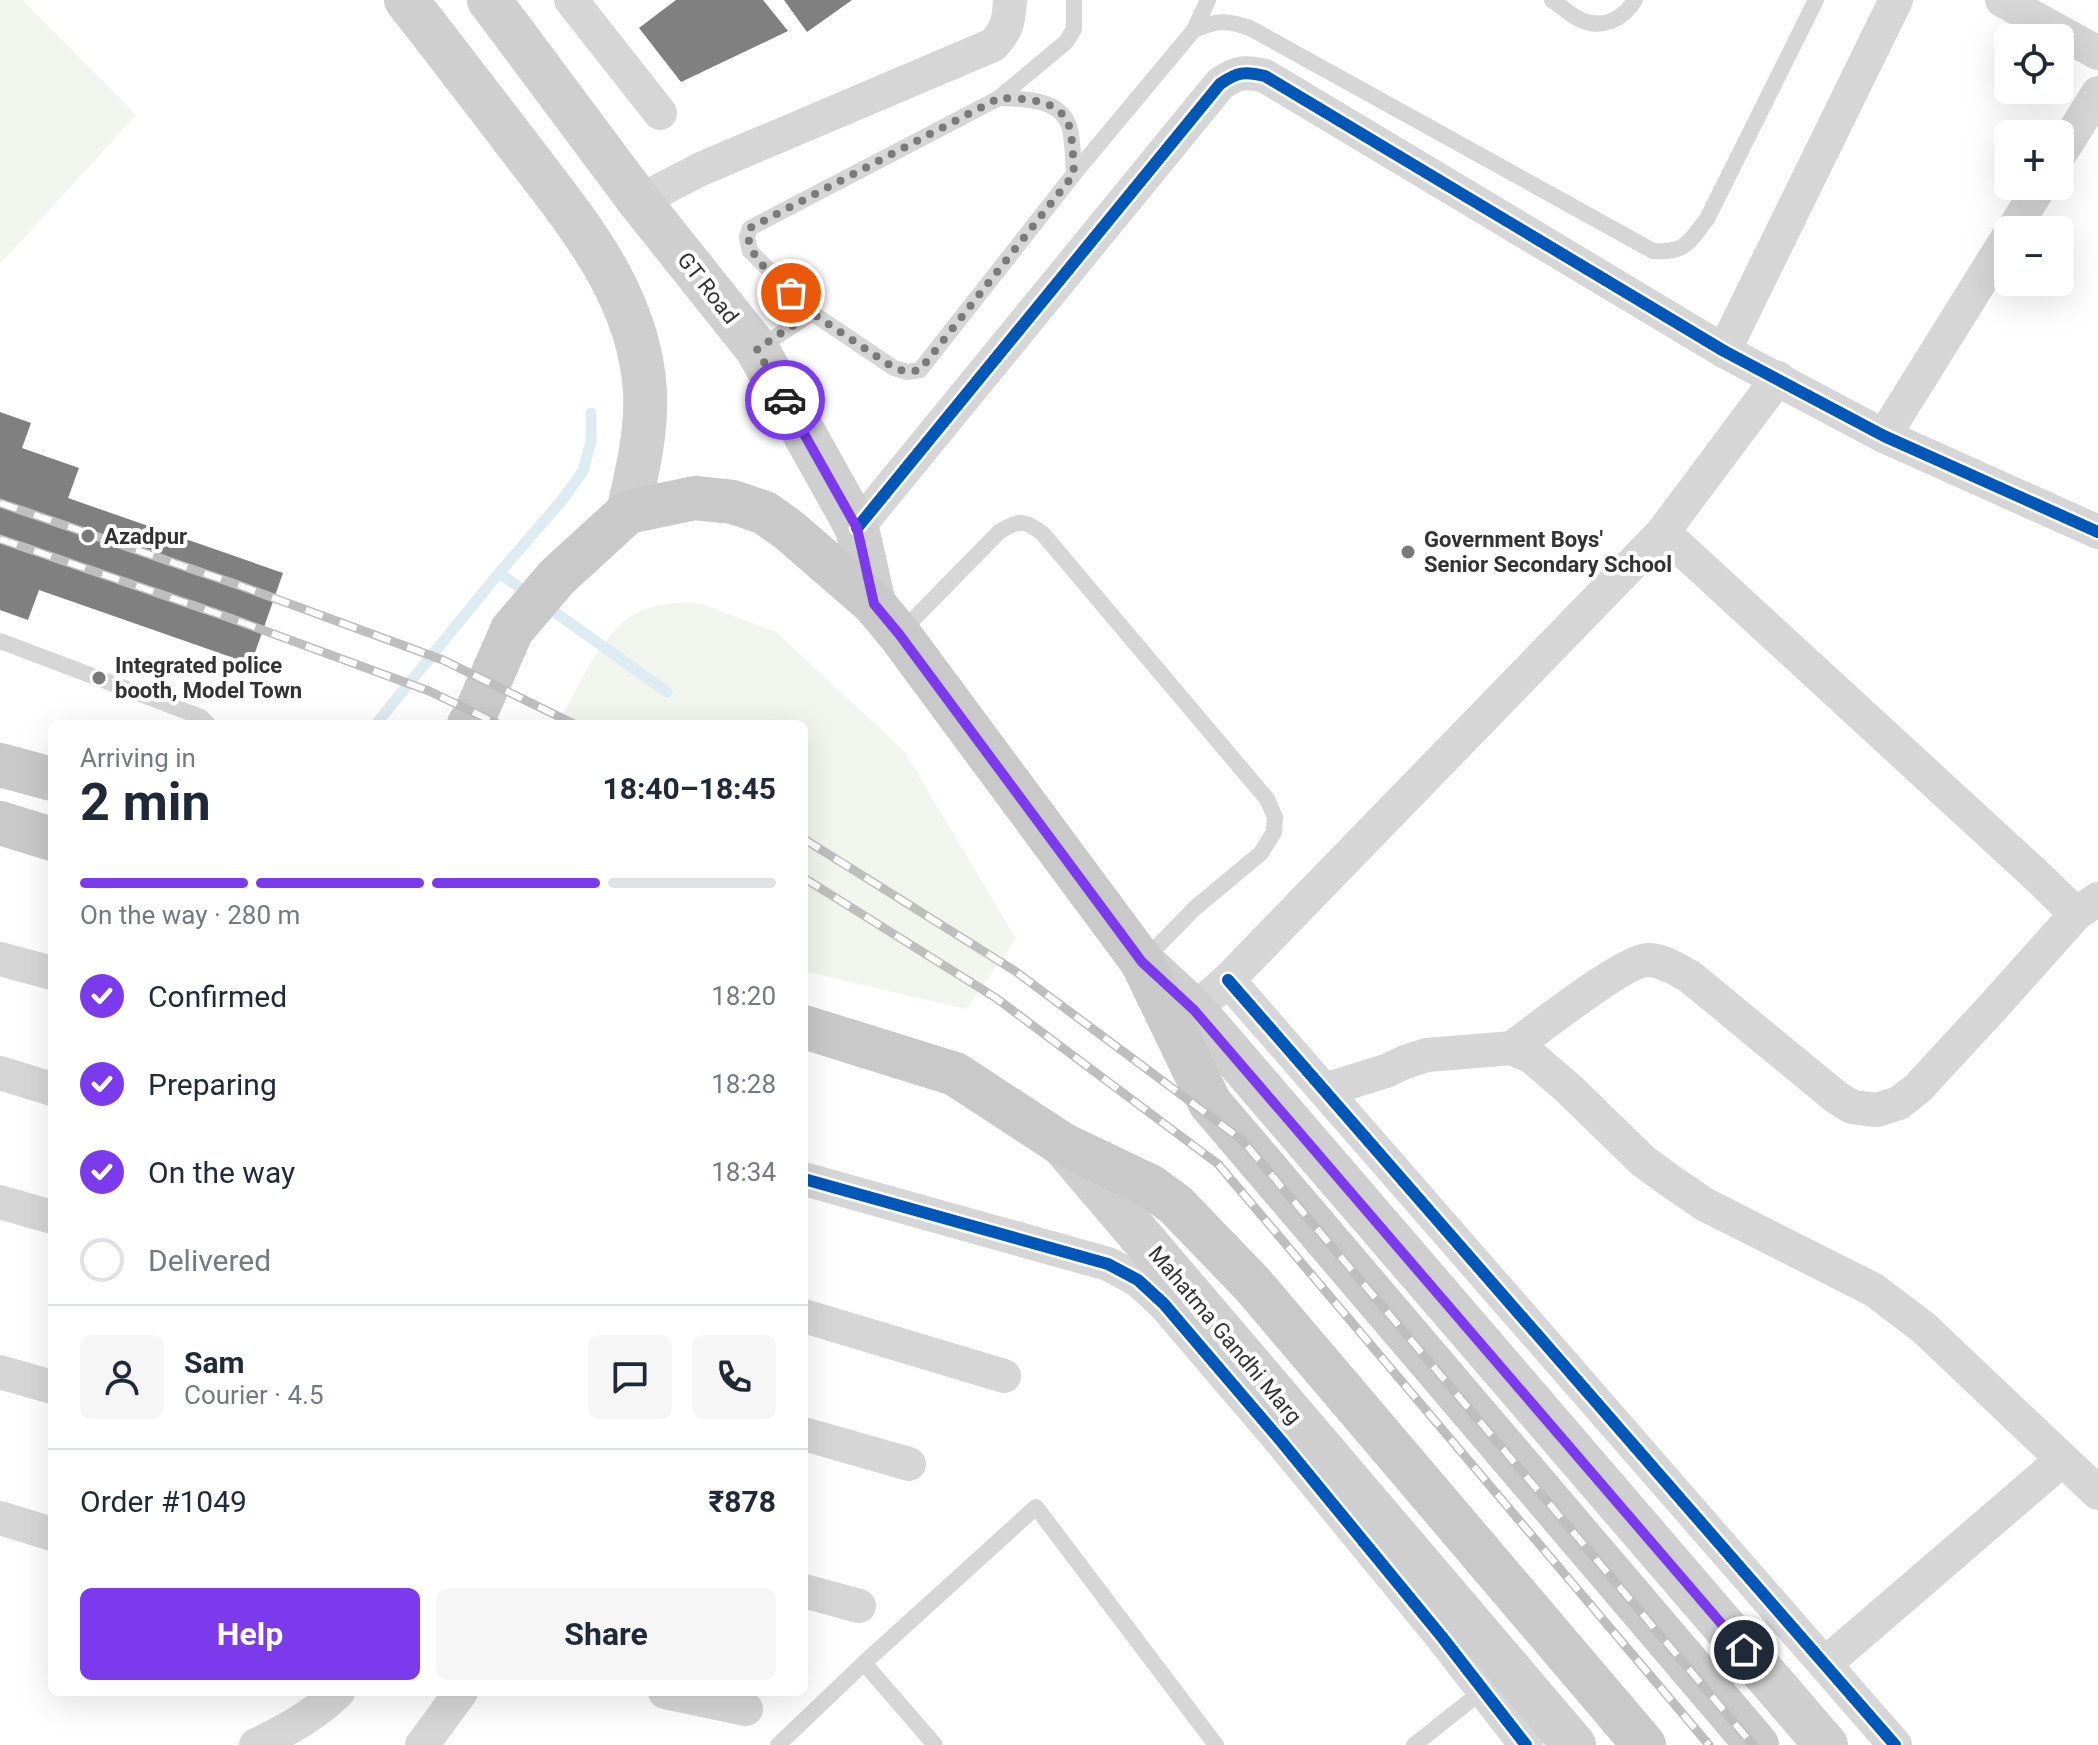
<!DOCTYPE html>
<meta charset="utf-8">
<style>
:root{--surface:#fff;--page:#f6f6f7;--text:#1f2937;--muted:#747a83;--line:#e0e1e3;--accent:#7c3aed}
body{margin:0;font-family:Roboto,sans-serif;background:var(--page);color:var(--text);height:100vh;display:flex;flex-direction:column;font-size:30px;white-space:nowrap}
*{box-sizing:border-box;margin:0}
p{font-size:26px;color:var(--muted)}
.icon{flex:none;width:44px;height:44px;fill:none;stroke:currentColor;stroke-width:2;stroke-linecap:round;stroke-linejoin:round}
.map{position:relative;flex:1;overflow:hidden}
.details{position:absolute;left:48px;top:720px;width:760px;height:976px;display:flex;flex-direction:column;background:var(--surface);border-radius:12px;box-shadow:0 8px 32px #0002}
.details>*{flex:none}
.tools{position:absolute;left:1994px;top:24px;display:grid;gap:16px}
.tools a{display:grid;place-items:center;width:80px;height:80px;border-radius:12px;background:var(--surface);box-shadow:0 8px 32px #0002;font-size:40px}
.pin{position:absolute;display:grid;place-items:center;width:68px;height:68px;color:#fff;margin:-34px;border:4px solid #fff;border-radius:50%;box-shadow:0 2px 8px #0007}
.courier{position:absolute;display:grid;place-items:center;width:80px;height:80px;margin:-40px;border:6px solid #7c3aed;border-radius:50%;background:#fff;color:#222;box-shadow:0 2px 10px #0007}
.summary em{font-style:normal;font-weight:700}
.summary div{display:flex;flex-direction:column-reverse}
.summary{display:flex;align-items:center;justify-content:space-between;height:136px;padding:0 32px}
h1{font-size:52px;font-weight:700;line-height:60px}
.bar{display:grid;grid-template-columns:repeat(4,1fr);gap:12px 8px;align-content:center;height:96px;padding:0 32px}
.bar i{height:10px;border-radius:6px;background:var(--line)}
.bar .on{background:var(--accent)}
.bar p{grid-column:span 4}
.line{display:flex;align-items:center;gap:20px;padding:0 32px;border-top:2px solid var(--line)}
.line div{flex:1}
.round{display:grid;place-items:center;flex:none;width:84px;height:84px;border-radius:12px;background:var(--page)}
ol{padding:0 32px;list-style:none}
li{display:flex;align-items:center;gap:24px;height:88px}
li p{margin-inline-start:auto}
li .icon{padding:8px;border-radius:50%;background:var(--accent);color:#fff;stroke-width:4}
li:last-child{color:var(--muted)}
li i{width:44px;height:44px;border:4px solid var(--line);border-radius:50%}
.button{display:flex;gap:16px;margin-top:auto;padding:16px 32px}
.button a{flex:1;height:92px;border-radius:12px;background:var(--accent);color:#fff;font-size:32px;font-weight:700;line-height:92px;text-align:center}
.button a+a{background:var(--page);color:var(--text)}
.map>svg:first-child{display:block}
</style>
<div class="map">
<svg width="2098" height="1745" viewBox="0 0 2098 1745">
<rect width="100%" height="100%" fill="#fff"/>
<!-- green -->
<g fill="#f1f5ed">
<polygon points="0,0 22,0 136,115 0,264"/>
<path d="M686 602 705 605 776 632 904 751 1016 939 966 1009 804 971V724H558C579 686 604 623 648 608 661 604 673 603 686 602Z"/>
</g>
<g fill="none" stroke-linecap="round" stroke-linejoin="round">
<!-- stream -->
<g stroke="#ddebf3" stroke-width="11">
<polyline points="499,573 519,587"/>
<polyline points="556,613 667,692"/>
<polyline points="376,724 499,573 563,499 583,471 591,441 591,413"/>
</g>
</g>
<!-- building -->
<g fill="#808080">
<polygon points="676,0 763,0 788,31 681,82 639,28"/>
<polygon points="784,0 852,0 807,32"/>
<polygon points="0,412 31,423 22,448 79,468 68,498 283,573 251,664 39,590 28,620 0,610"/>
</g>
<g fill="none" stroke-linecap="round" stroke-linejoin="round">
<!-- service -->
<g stroke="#d6d6d6" stroke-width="16">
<path d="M1074 0V29L1066 42 999 98 750 228 747 237 750 251 812 313 894 368 907 372 920 370 1074 174 1194 30C1216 20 1227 20 1250 28L1653 251C1686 253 1688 243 1707 219L1816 0"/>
<path d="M1552 0C1561 6 1570 15 1579 19 1601 30 1623 20 1635 0"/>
<polyline points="1194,30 1208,0"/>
<path d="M999 98C1025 99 1062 98 1070 129 1073 143 1073 159 1074 174"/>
<polyline points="759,348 812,313"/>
<path d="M901 632 999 532C1018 520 1025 519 1043 534L1267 799 1275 817 1274 832 1261 853 1195 908 1143 961"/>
<polyline points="0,641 201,717 208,724"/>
<polyline points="864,1663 935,1745"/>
<polyline points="778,1745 864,1663 1036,1507 1216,1745"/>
<polyline points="1414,1745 1486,1688"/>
</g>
<!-- minor -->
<g stroke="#d6d6d6" stroke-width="34">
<polyline points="571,0 660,113"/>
<polyline points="2002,0 2098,53"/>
<polyline points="2060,154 2098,93"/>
<path d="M639 201 701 169 993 45C1007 30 1009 21 1010 0"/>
<polyline points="2013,230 2040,186"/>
<polyline points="1724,351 1896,0"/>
<polyline points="1884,436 2008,237"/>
<path d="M857 528 1220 84C1237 72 1245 71 1265 76L1724 351 1884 436 2098 532"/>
<polyline points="1663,532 2037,876 2076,914"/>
<polyline points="0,959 52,973"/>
<polyline points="1228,980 1895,1745"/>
<polyline points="1211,995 1228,980 1663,532 1778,378"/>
<path d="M1512 1048C1535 1031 1625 960 1648 960 1662 960 1676 969 1689 976L1836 1097 1852 1107 1877 1110 1899 1103 1918 1088 1991 1009 2076 914 2098 899"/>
<polyline points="0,1073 52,1089"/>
<polyline points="1324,1090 1386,1071 1405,1062 1427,1055 1512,1048 1532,1057 1569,1089 1643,1161 1669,1180 1704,1204 1874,1290 1924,1328 2098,1493"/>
<polyline points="804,1179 1108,1264 1138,1280 1164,1304 1281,1441 1442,1637 1526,1745"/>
<polyline points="0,1202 52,1217"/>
<polyline points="804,1316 1004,1376"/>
<polyline points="0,1372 52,1387"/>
<polyline points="804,1434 909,1464"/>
<polyline points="0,1518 52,1534"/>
<polyline points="804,1591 859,1606"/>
<polyline points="1826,1663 2062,1460"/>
<polyline points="665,1692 746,1709"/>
<path d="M256 1745C286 1731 315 1715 338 1692"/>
<polyline points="422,1745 461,1692"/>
</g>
<!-- secondary -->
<g stroke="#cfcfcf" stroke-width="44">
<path d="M406 0C444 48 481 97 518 145 575 220 639 293 645 391 647 432 637 473 628 512"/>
<polyline points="489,0 639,201 757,349 857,528 874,604"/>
<polyline points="1142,962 1194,1010 1826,1745"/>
<polyline points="1062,1144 1574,1745"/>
</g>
<!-- primary -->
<g stroke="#c9c9c9" stroke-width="44">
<polyline points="469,724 474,717 512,630 557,577 628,512 695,498 733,502 765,513 790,531 874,604 899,634 1142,962 1210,1103 1757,1745"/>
<polyline points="0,765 52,779"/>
<polyline points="0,823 52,839"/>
<polyline points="804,1027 955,1074 1062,1144 1150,1186 1176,1205 1253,1285 1644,1745"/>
</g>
<defs>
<g id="rail">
<polyline points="0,503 241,586 443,660 574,724"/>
<polyline points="0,539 230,618 429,691 498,724"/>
<polyline points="804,839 1015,971 1242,1140 1753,1745"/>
<polyline points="804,878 996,998 1218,1164 1709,1745"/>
</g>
</defs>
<!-- rail casing -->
<use href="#rail" stroke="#bebebe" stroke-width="9"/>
<!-- rail -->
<use href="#rail" stroke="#fff" stroke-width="6" stroke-dasharray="18" stroke-linecap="butt"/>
<defs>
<g id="cycleway">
<path d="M857 528 1220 84C1237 72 1245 71 1265 76L1724 351 1884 436 2098 532"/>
<polyline points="1228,980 1895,1745"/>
<polyline points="804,1179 1108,1264 1138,1280 1164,1304 1281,1441 1442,1637 1526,1745"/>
</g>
</defs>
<!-- cycleway casing -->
<use href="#cycleway" stroke="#fff" stroke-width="17"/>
<!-- cycleway -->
<use href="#cycleway" stroke="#0057b8" stroke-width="12"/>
</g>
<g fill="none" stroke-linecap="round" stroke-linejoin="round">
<!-- done -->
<path stroke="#7a7a7a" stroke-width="8" stroke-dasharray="0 14.4" d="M785 400 757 349 812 313 894 368 907 372 920 370 1074 174C1073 159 1073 143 1070 129 1062 98 1025 99 999 98L750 228C741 253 775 276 791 293"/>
<!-- route -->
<polyline stroke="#7c3aed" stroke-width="10" points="785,400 857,528 874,604 899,634 1142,962 1194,1010 1744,1650"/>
</g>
<!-- markers -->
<g fill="#7a7a7a" stroke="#fff" stroke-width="3">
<circle cx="88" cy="536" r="8"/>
<circle cx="1408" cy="552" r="8"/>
<circle cx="99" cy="678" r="8"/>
</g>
<g text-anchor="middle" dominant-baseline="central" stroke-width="8" stroke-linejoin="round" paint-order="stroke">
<!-- street labels -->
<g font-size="22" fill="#323232" stroke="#fff">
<text transform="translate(708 288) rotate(52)">GT Road</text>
<text transform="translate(1225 1335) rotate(50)">Mahatma Gandhi Marg</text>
</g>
<!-- poi labels -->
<g font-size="22" font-weight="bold" fill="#323232" stroke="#fff" text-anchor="start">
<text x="104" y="536">Azadpur</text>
<text x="1424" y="539">Government Boys'<tspan x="1424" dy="25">Senior Secondary School</tspan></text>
<text x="115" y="665">Integrated police<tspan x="115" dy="25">booth, Model Town</tspan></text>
</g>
</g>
</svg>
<div class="tools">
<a><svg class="icon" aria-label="locate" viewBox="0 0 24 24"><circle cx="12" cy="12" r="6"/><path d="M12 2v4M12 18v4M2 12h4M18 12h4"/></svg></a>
<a>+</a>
<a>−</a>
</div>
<div class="pin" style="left:791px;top:293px;background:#ea580c"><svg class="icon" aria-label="bag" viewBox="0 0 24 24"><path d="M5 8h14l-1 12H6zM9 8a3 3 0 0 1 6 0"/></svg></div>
<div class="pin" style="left:1744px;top:1650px;background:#1f2937"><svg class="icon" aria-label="home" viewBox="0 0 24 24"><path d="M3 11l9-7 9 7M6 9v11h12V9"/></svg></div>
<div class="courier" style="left:785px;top:400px"><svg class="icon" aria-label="car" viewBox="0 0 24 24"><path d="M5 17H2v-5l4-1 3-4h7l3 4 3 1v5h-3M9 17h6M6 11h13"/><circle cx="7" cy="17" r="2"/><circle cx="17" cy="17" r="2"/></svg></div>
<section class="details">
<div class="summary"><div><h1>2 min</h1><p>Arriving in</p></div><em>18:40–18:45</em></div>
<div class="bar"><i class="on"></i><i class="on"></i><i class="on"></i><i></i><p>On the way · 280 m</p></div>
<ol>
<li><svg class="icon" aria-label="check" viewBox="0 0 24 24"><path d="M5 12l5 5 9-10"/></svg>Confirmed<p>18:20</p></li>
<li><svg class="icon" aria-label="check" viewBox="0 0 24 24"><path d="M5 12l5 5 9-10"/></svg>Preparing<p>18:28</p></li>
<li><svg class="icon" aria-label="check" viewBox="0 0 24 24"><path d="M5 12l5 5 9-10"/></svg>On the way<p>18:34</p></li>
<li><i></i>Delivered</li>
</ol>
<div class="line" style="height:144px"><a class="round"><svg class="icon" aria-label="person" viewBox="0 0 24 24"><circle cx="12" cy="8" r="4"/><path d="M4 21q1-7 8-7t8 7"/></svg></a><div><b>Sam</b><p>Courier · 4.5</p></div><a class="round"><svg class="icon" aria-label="chat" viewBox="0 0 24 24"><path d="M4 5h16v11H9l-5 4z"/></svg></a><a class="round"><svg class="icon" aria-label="phone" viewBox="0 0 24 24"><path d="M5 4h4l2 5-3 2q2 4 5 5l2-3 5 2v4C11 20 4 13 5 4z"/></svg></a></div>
<div class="line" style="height:104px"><div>Order #1049</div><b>₹878</b></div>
<div class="button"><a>Help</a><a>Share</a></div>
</section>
</div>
